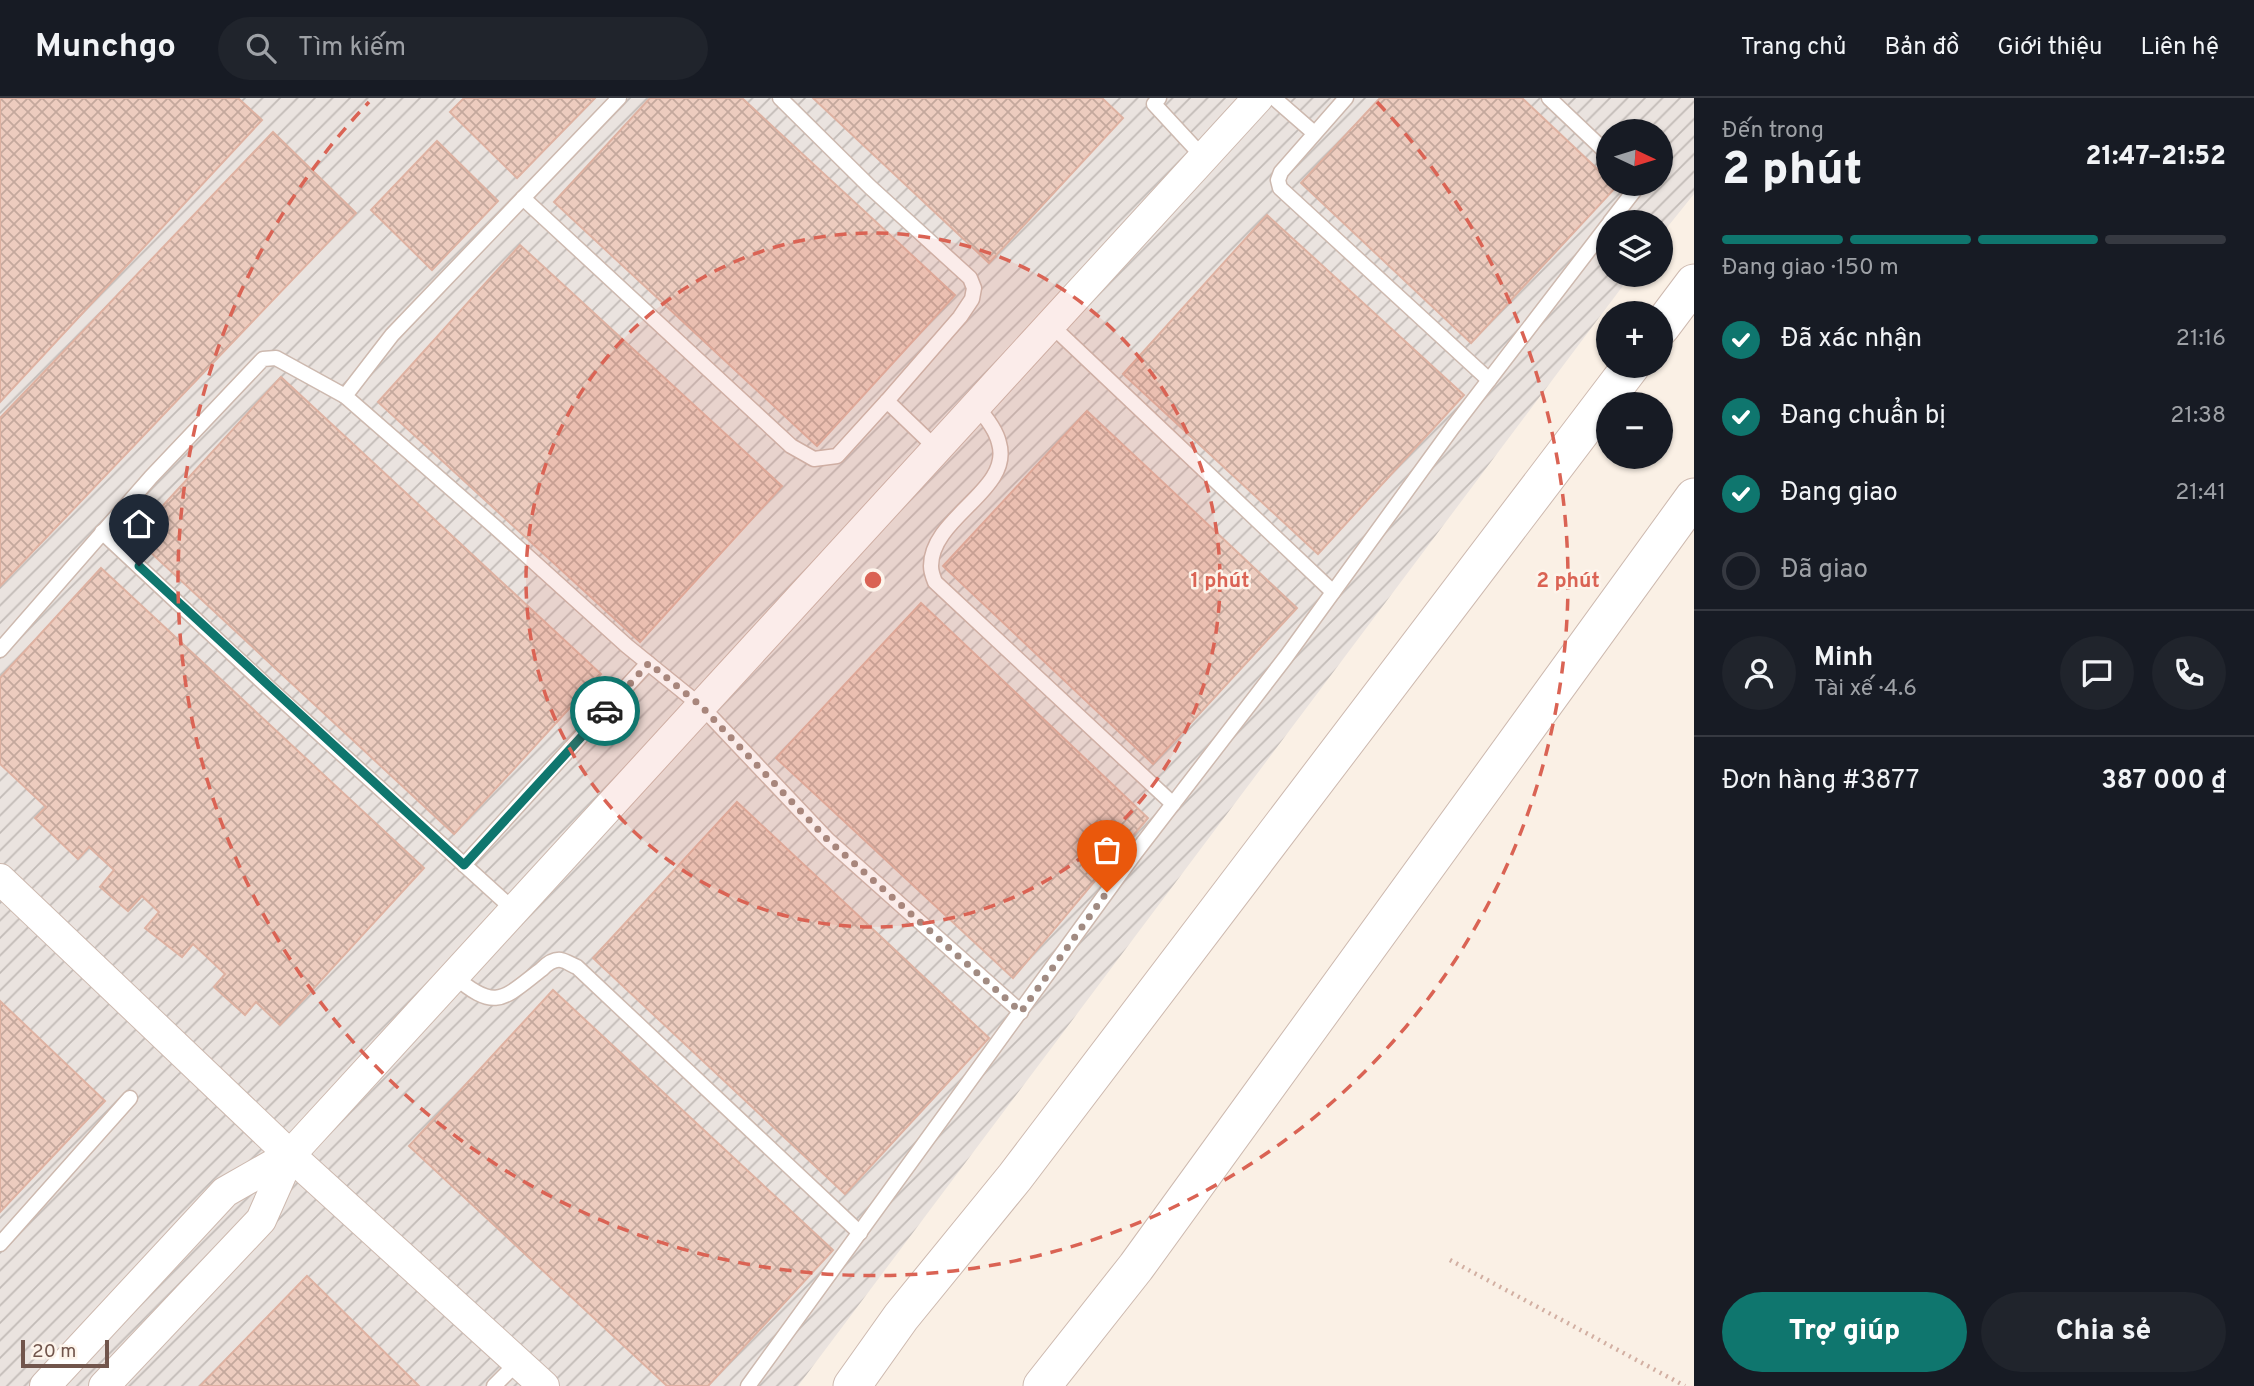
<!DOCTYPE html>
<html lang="vi">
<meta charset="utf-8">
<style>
:root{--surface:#171b24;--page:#20242c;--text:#f1f3f6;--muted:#9ea1a6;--line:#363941;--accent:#0f766e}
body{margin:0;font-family:Overpass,sans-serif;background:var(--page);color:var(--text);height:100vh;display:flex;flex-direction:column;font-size:26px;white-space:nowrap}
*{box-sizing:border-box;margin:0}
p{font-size:23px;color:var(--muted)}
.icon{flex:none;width:38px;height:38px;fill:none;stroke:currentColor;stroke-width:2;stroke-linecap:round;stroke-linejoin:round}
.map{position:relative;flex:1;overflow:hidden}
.panel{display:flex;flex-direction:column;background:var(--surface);width:560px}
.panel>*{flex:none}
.needle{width:46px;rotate:94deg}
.tools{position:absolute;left:1596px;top:21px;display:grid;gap:14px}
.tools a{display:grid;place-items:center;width:77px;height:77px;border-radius:50%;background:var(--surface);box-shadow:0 2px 5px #0004;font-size:35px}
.scale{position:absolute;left:21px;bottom:18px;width:88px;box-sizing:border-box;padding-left:7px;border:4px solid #71554c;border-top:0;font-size:19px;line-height:24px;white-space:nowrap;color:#71554c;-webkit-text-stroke:5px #fdf4eb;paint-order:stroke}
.pin{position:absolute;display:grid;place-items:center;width:60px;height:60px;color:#fff;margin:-72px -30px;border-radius:50% 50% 50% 0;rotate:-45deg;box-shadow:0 0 7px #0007}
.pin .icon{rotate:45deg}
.courier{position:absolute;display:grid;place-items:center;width:70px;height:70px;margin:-35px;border:5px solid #0f766e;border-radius:50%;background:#fff;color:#222;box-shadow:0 2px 9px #0007}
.headline em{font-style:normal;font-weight:800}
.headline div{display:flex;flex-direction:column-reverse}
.headline{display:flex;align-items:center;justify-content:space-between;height:119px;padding:0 28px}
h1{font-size:46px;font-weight:800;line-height:52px}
.bar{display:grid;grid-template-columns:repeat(4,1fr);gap:10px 7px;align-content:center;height:84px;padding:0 28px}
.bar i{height:9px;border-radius:5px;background:var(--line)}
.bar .current{background:var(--accent)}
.bar p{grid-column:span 4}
.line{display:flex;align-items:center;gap:18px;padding:0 28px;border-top:2px solid var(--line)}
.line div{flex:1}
.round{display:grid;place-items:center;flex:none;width:74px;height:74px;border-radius:37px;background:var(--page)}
ol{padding:0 28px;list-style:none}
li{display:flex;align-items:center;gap:21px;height:77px}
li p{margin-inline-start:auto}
li .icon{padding:7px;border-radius:50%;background:var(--accent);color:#fff;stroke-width:4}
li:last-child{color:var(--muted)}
li i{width:38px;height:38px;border:4px solid var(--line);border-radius:50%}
.action{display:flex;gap:14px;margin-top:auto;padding:14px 28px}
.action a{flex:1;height:80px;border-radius:42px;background:var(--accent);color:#fff;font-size:28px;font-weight:800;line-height:80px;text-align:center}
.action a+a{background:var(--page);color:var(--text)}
header{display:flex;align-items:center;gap:42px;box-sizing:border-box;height:98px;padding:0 35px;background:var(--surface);border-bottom:2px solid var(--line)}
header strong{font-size:33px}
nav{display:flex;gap:38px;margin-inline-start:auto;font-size:24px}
.search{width:490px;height:63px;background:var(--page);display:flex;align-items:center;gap:18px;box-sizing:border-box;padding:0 24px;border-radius:38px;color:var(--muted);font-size:26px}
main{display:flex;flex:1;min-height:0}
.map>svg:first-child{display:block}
</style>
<header>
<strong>Munchgo</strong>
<div class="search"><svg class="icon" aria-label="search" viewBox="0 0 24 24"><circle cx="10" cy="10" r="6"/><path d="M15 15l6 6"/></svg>Tìm kiếm</div>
<nav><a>Trang chủ</a><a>Bản đồ</a><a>Giới thiệu</a><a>Liên hệ</a></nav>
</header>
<main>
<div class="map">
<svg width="1694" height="1288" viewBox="0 0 1694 1288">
<defs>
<pattern id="industrial-furrows" width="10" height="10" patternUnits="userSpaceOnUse" patternTransform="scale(1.75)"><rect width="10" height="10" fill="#eae3df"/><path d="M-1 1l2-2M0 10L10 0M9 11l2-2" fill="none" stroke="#c2bbb7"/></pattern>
<pattern id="building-cross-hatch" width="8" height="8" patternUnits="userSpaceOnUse" patternTransform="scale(1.75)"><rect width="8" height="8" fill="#edccbf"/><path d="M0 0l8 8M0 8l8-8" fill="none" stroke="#c4a89d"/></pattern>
</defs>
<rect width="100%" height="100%" fill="#faf0e5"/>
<!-- industrial -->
<path fill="url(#industrial-furrows)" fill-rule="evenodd" d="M0 0H1694V96L1661 137V124H1608V177H1631L798 1288H0ZM1608 33H1661V86H1608Z"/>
<!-- building -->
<g fill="url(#building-cross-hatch)" stroke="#deb1a1" stroke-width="2">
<polygon points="0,0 238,0 262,22 0,304"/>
<polygon points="464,0 595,0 517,80 450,14"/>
<polygon points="650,0 742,0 955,197 817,348 554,104"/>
<polygon points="813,0 1102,0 1123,20 989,165"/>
<polygon points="1380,0 1522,0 1608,81 1608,86 1616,89 1471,245 1301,85"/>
<polygon points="273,34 356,115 0,488 0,320"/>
<polygon points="437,43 498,103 432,172 371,112"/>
<polygon points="1267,117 1464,297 1318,456 1123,276"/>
<polygon points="520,147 782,388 640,544 378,304"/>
<polygon points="281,279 601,576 454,736 134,439"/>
<polygon points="1087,313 1297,510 1153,666 943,468"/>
<polygon points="101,470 424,770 280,927 256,904 245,917 214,889 225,876 193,846 182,859 145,830 159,814 142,798 128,813 100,789 114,772 89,749 78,761 35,720 46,709 0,666 0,580"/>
<polygon points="921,505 1148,720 1013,880 776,660"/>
<polygon points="737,704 989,940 845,1096 593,860"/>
<polygon points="553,892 833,1152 708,1288 667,1288 409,1048"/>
<polygon points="0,903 105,1003 0,1114"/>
<polygon points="307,1178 419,1288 200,1288"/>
</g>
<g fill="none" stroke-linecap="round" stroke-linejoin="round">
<defs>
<g id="service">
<polyline points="619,0 392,237 345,298 494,428 627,548 701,608 828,742 1021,914"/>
<polyline points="780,0 870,89 970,180 974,190 972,201 960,219 887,303"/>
<polyline points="1159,0 1154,6 1204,60"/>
<polyline points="1274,0 1313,34"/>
<polyline points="1346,0 1281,74 1278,82 1280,90 1489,282"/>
<polyline points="1549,0 1608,56"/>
<polyline points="523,100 791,348 814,361 837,358 887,303 937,351"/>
<polyline points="1610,124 1634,93 1636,86"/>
<polyline points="1051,227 1333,494"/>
<path d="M976 308C985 318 996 331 999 345 1013 392 931 419 931 468 931 473 933 479 935 484L1173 706"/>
<polyline points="102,434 268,589 514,812"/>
<polyline points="0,552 151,379 263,261 276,260 345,298"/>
<polyline points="464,767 648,565"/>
<path d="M454 878C496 914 503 901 542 871 547 866 554 861 561 862 566 863 572 867 577 869L860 1135"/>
<polyline points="0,1146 130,1000"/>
<polyline points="494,1288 518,1264"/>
<polyline points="748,1288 1136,754 1286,559 1453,329 1608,127"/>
</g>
<g id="minor">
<polyline points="0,781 290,1057 544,1288"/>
<polyline points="45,1288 225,1094 290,1057 1258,0"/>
<polyline points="104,1288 261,1122 290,1057"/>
</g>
<g id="tertiary">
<polyline points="1661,229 1694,185"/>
<polyline points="852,1288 901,1219 1015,1079 1631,268"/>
<polyline points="1042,1288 1136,1169 1694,399"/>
</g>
</defs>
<!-- service casing -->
<use href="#service" stroke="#cdb9af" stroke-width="17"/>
<!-- minor casing -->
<use href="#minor" stroke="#cdb9af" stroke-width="32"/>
<!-- tertiary casing -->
<use href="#tertiary" stroke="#cdb9af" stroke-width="39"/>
<!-- path -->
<polyline stroke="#d2afa2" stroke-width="4.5" stroke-dasharray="2 5" stroke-linecap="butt" points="1450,1162 1685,1288"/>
<!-- service -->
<use href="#service" stroke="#fff" stroke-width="14"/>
<!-- minor -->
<use href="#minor" stroke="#fff" stroke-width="30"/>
<!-- tertiary -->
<use href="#tertiary" stroke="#fff" stroke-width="37"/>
</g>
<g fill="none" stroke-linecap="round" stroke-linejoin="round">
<!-- done -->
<polyline stroke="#a18b82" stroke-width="7" stroke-dasharray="0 12.6" points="605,613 649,565 701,608 828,742 1021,914 1107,794"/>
<!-- route -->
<polyline stroke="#0f766e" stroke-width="9" points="139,468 464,767 605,613"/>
</g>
<!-- distance rings -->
<circle cx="873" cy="482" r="347" fill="#da6354" fill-opacity=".12"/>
<g fill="none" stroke="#da6354" stroke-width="3.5" stroke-dasharray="12 9">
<circle cx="873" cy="482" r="347"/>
<path d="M1377 4A695 695 0 1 1 369 4"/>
</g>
<circle cx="873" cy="482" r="10" fill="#da6354" stroke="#fdf4eb" stroke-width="3.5"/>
<g font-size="21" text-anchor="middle" font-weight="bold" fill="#da6354" stroke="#fdf4eb" stroke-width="5" stroke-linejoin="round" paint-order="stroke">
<text x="1220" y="489">1 phút</text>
<text x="1568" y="489">2 phút</text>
</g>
</svg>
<div class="tools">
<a><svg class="needle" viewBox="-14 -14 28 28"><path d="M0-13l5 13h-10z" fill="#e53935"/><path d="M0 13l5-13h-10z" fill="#9ea1a6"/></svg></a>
<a><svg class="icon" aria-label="layers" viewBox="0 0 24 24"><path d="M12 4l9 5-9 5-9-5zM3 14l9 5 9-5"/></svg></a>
<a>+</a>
<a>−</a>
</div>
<div class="scale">20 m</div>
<div class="pin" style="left:1107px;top:794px;background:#ea580c"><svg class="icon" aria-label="bag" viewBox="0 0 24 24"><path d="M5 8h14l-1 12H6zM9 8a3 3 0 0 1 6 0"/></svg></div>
<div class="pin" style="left:139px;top:468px;background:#1f2937"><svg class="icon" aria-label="home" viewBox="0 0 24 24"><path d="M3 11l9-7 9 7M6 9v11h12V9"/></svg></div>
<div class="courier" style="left:605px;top:613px"><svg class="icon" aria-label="car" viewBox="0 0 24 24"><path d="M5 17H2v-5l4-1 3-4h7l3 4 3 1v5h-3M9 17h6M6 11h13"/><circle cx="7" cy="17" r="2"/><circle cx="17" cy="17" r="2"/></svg></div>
</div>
<section class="panel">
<div class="headline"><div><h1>2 phút</h1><p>Đến trong</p></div><em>21:47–21:52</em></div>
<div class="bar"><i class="current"></i><i class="current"></i><i class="current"></i><i></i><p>Đang giao · 150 m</p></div>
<ol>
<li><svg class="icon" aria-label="check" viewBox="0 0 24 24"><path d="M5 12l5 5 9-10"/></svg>Đã xác nhận<p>21:16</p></li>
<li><svg class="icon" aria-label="check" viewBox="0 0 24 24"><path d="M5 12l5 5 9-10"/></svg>Đang chuẩn bị<p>21:38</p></li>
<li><svg class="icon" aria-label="check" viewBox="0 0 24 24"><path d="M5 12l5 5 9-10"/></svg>Đang giao<p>21:41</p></li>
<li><i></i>Đã giao</li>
</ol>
<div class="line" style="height:126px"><a class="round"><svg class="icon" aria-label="person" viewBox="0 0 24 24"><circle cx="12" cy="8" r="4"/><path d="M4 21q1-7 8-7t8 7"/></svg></a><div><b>Minh</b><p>Tài xế · 4.6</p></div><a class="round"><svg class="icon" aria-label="chat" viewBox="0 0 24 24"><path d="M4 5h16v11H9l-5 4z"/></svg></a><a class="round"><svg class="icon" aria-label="phone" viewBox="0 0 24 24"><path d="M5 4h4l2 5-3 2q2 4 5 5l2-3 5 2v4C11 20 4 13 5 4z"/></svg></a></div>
<div class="line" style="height:91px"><div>Đơn hàng #3877</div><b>387 000 ₫</b></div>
<div class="action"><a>Trợ giúp</a><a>Chia sẻ</a></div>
</section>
</main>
